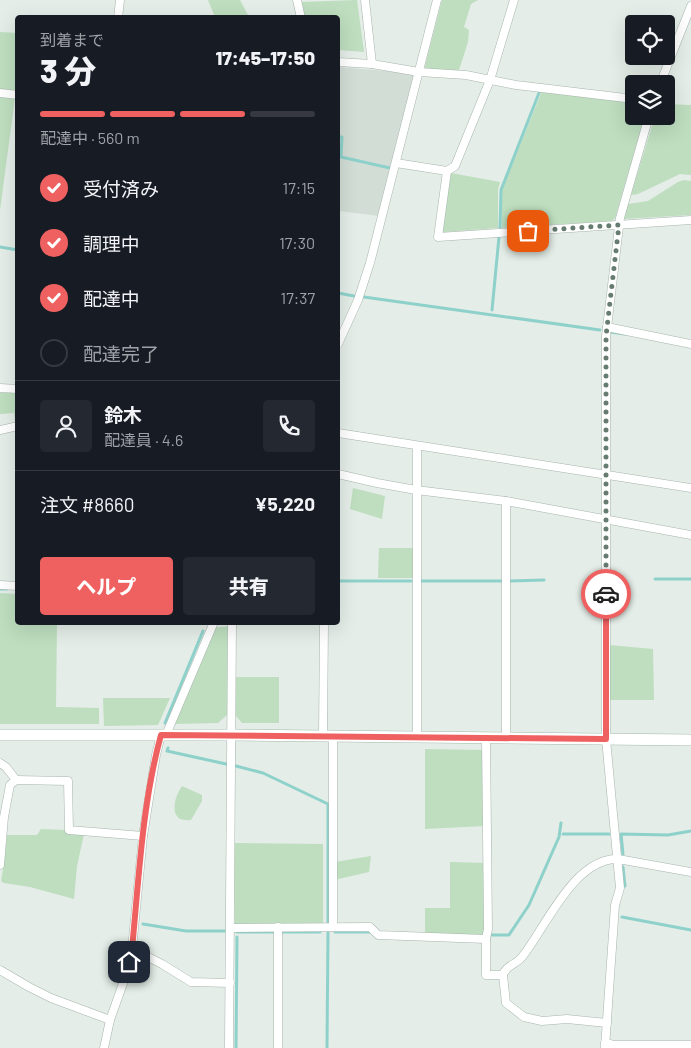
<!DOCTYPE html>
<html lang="ja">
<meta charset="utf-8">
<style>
:root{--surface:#171b24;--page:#242831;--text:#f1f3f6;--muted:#9ea1a6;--line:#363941;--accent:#ef6160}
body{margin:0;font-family:Barlow,"Noto Sans JP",sans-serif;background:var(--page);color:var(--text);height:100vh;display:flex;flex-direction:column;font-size:19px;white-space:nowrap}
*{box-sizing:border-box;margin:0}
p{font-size:16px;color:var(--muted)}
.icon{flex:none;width:28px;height:28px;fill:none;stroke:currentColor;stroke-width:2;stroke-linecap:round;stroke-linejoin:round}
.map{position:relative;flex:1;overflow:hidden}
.side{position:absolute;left:15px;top:15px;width:325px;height:610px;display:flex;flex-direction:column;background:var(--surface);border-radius:5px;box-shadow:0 5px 20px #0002}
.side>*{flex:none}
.controls{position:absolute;left:625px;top:15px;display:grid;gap:10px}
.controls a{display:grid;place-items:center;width:50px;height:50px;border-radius:5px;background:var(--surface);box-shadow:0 5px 20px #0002;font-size:25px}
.pin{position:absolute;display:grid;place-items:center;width:42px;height:42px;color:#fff;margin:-21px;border-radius:10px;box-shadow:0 2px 8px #0006}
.courier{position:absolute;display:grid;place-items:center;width:50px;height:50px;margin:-25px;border:4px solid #ef6160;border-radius:50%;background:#fff;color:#222;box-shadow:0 1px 6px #0007}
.summary em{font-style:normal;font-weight:800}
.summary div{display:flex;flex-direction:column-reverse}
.summary{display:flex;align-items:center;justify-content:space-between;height:85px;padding:0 25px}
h1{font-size:32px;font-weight:800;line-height:38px}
.bar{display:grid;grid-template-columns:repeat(4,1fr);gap:8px 5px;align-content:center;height:60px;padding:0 25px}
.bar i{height:6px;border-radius:4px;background:var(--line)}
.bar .active{background:var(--accent)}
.bar p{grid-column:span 4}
.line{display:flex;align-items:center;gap:12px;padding:0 25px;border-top:1px solid var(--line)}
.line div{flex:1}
.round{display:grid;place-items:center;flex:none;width:52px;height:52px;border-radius:5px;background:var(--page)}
ol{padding:0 25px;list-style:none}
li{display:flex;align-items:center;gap:15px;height:55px}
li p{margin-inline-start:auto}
li .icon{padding:5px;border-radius:50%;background:var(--accent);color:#fff;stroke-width:4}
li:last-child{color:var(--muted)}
li i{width:28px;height:28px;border:2px solid var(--line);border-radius:50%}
.cta{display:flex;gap:10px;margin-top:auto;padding:10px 25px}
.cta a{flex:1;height:58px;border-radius:5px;background:var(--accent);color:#fff;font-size:20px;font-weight:800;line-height:58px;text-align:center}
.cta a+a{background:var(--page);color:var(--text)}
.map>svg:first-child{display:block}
</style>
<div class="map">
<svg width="691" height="1048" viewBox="0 0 691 1048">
<rect width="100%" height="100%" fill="#e4ede7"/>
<!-- built -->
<polygon fill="#d2ddd6" points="338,67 411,73 413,75 414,79 379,216 339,211 338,222"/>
<!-- green -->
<g fill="#bedebf">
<polygon points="208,0 240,0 249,17 215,17"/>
<polygon points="357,0 364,52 338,50 338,18 305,17 300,2"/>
<polygon points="442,0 478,0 471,4 464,27 469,30 468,42 459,70 426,69 425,66"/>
<polygon points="0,32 17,33 17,91 0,89"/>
<polygon points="542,91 634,102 634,116 645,116 615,218 612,221 502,228 502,190"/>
<polygon points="0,96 15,98 0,210"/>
<polygon points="666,104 691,105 691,175 680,174 638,194 631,195 655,116 666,116"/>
<polygon points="451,173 500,182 498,189 498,228 444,232 442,231"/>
<polygon points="684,180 691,181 691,215 623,219 628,204 648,201 678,182"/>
<polygon points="0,393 17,393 17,423 15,423 14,413 0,414"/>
<polygon points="353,488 385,496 382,519 350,509"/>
<polygon points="379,548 413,548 413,578 378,578"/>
<polygon points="0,593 17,594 18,622 57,623 56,707 99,708 99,724 0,724"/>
<polygon points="229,626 227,715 218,723 174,724 213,628"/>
<polygon points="609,645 653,649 654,700 608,700"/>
<polygon points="236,677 279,677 279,723 242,723 236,716"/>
<polygon points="103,698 170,698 158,725 104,726"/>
<polygon points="425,749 484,750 485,826 425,829"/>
<path d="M182 786 202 795V801L191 820C168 823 173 799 182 786Z"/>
<polygon points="41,829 67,830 84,834 77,866 74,899 30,887 4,883 1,881 5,857 7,835 37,835"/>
<polygon points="234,843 323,844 323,925 235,925"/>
<polygon points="371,856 369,872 334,880 335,862"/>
<polygon points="450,862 485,863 485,934 482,936 426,934 425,933 425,908 450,908"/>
</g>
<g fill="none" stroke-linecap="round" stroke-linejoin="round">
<!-- stream -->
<g stroke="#8ed1cb" stroke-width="3">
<polyline points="338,137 342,137 341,157 390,168"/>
<polyline points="500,228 501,190 539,93"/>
<polyline points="0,247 18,250"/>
<polyline points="338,293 354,296"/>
<polyline points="364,297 600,330"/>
<polyline points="492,310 499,237"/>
<polyline points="610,332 625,334"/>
<polyline points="655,579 691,579"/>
<polyline points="338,581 411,581"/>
<polyline points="419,581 502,581"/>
<polyline points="510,581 544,580"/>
<polyline points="0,589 7,589"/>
<polyline points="206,623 206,622"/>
<polyline points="165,723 203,631"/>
<polyline points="168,748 167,751 226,764"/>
<polyline points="236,766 263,773 328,804 328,922"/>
<polyline points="563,834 609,834"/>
<polyline points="623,854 621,834 668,835 691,831"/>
<polyline points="623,867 625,886"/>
<polyline points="622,917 691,930"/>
<polyline points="143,924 186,931 225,931"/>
<polyline points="237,932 273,932"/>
<polyline points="282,932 320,932"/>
<polyline points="335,932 370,932"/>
<polyline points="489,935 509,935 529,905 559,837 561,823"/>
<polyline points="236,1048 237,937"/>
<polyline points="327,1048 328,931"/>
</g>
<defs>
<g id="street">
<polyline points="297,0 301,18"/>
<polyline points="365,0 372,64"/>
<polyline points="118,18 120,0"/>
<polyline points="338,62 372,64 419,72 466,75 516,85 634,99"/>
<polyline points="660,84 691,6"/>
<polyline points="0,93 18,95"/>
<polyline points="396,163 447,171 438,237 691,220"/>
<polyline points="447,171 455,166 490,80 514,0"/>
<polyline points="607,327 691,344"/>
<polyline points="338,344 358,300 370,263 437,0"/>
<polyline points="0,388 18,389"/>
<polyline points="0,430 18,426"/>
<polyline points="338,433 691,488"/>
<polyline points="338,474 377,483 416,490 506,501 691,535"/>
<polyline points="506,501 506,738"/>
<polyline points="0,585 18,586"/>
<polyline points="166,735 214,622"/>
<polyline points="323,736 324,622"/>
<polyline points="417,737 417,446"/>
<polyline points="0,763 6,767 16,780"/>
<polyline points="0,865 4,817 10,785 16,780 68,781 69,830 143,836"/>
<polyline points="278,927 278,1048"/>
<polyline points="333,927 333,736"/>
<polyline points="230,928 370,927 378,935 486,939 488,929 486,738"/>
<polyline points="486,939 486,975 503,975"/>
<polyline points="132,949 162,964 191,982 230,983"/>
<polyline points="0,970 29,987 51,998 110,1020"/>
<path d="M607 1023 567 1019 542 1021 524 1017 506 1003 503 975C505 966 517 964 522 957 546 927 574 858 618 859L691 872"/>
<polyline points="605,1043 614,1045 691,1045"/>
<polyline points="104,1048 110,1020 126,975 132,949 143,836 156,755 161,735"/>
<polyline points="229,1048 232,622"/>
<polyline points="605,1048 615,905 620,888 606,739 606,336 620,218 649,116"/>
</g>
<polyline id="secondary" points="0,735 231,735 691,740"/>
</defs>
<!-- street casing -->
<use href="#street" stroke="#a7b5ad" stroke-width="9"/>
<!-- secondary casing -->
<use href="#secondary" stroke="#a3b9ac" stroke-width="12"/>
<!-- street -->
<use href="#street" stroke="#fff" stroke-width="8"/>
<!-- secondary -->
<use href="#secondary" stroke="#fff" stroke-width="11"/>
</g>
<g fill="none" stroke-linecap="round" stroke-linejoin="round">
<!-- done -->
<polyline stroke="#677c71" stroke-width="5" stroke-dasharray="0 9" points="528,231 619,225 606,336 606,594"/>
<!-- route -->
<path stroke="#ef6160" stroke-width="6" d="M129 962 132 949C139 878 142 804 161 735L606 739V594"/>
</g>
</svg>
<div class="controls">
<a><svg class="icon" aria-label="locate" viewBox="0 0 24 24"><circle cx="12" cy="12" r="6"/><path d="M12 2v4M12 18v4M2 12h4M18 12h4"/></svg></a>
<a><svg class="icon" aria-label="layers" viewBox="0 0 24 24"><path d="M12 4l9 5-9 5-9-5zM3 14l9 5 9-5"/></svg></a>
</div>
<div class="pin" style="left:528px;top:231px;background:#ea580c"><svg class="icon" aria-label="bag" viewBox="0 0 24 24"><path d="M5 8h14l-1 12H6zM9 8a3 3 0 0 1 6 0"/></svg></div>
<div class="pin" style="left:129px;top:962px;background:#1f2937"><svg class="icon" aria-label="home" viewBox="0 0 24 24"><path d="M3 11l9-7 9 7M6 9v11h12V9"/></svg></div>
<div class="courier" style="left:606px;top:594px"><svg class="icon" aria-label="car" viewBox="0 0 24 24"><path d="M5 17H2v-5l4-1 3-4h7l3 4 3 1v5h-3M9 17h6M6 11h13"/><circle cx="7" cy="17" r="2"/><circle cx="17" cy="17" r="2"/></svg></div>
<section class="side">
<div class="summary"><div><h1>3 分</h1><p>到着まで</p></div><em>17:45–17:50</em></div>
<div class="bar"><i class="active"></i><i class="active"></i><i class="active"></i><i></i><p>配達中 · 560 m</p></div>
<ol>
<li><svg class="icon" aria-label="check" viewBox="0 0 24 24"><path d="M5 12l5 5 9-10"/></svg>受付済み<p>17:15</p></li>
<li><svg class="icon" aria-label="check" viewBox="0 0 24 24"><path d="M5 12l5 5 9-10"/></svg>調理中<p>17:30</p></li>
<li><svg class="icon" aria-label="check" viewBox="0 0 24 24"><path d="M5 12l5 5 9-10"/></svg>配達中<p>17:37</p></li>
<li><i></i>配達完了</li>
</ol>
<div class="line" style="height:90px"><a class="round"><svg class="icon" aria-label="person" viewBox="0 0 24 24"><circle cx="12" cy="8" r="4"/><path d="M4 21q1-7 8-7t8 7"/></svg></a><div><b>鈴木</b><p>配達員 · 4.6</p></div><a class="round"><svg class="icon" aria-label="phone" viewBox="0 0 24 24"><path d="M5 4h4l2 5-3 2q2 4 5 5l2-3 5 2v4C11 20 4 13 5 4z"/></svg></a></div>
<div class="line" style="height:65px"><div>注文 #8660</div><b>¥5,220</b></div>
<div class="cta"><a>ヘルプ</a><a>共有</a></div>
</section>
</div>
